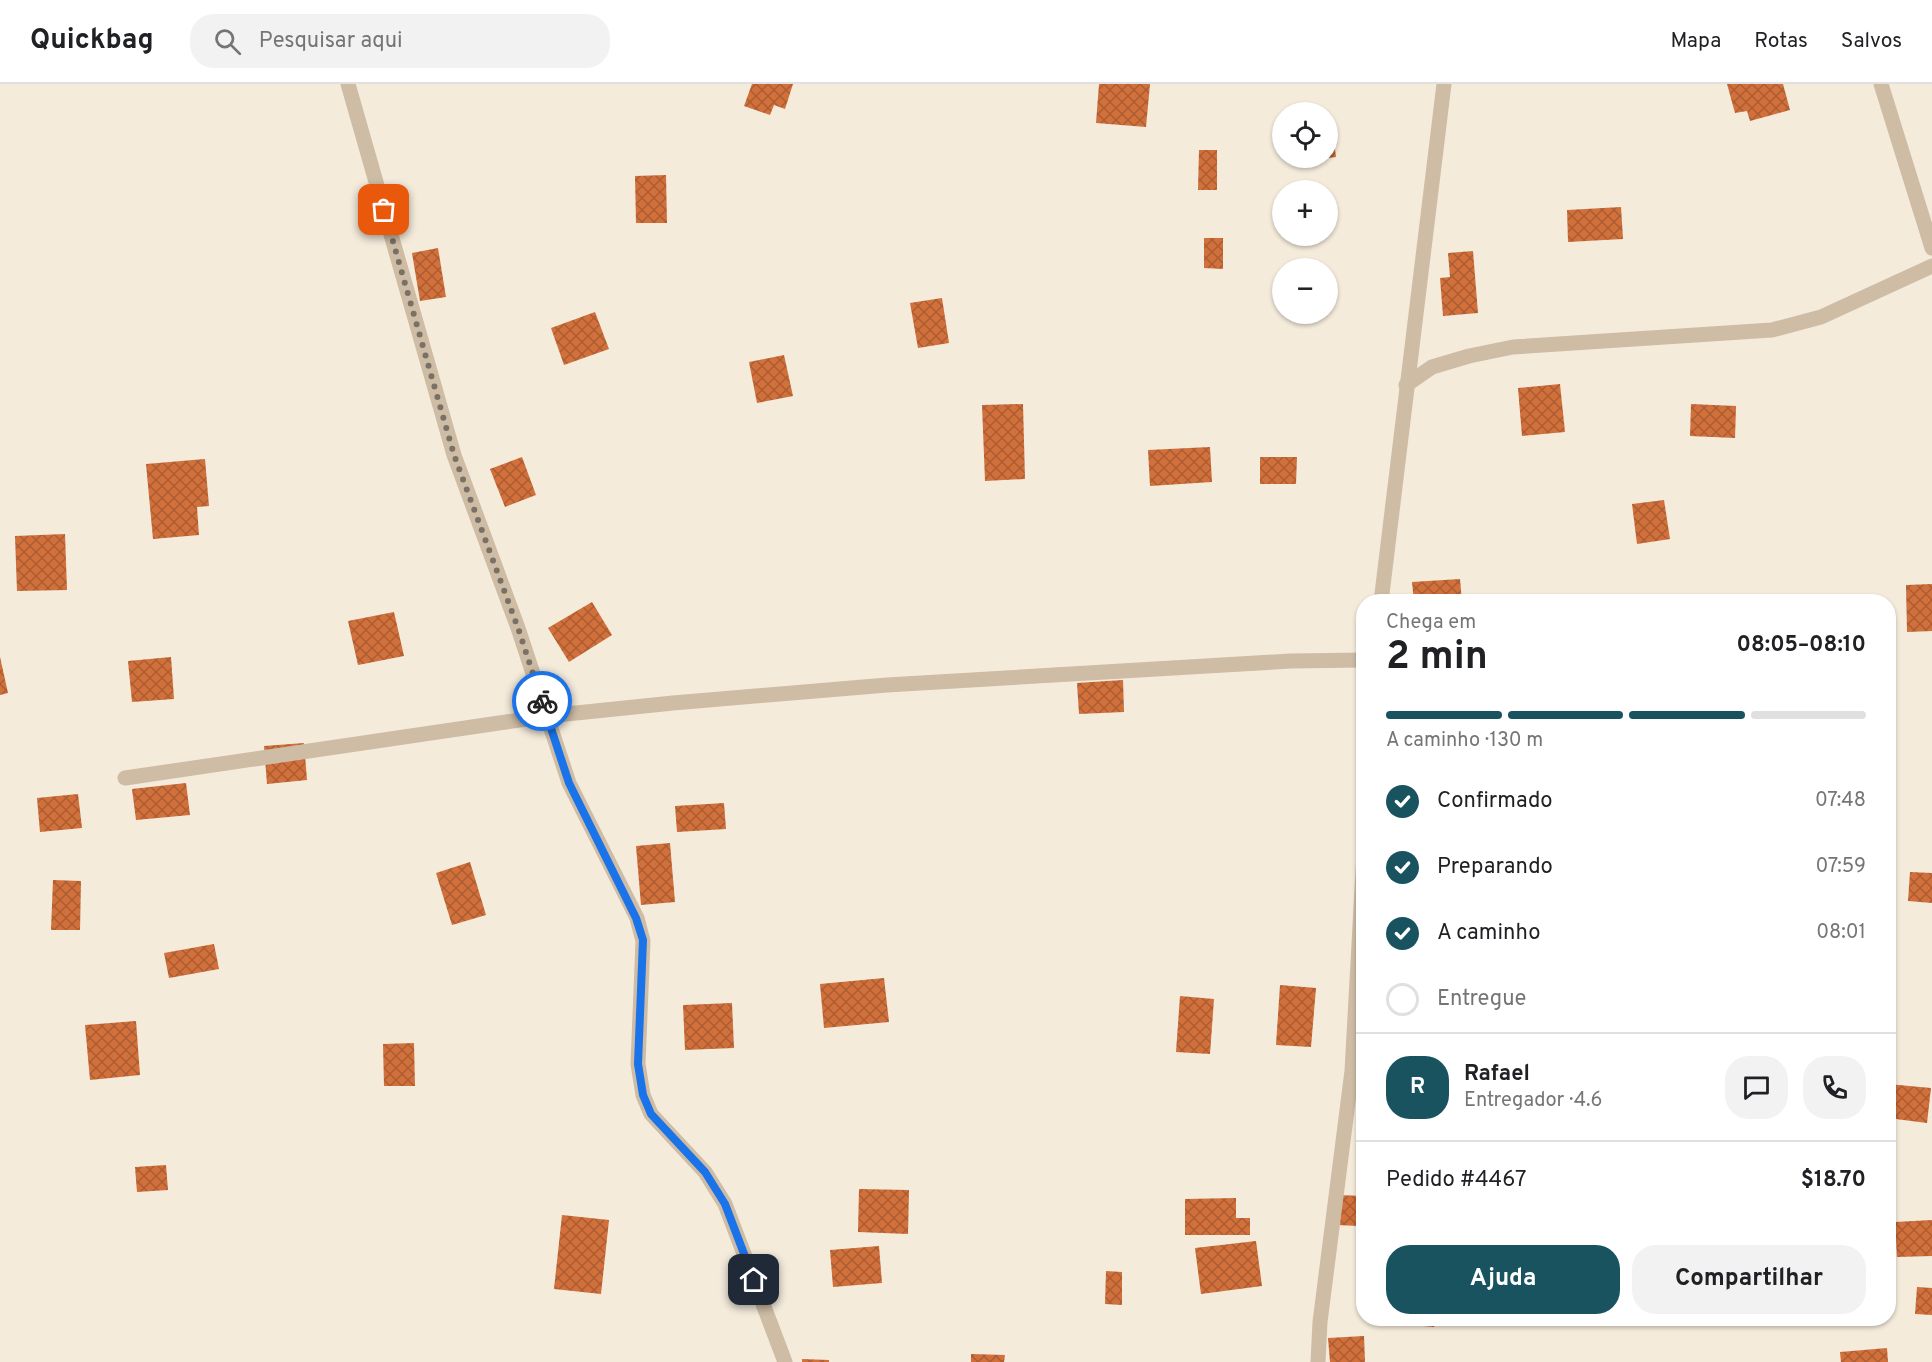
<!DOCTYPE html>
<html lang="pt">
<meta charset="utf-8">
<style>
:root{--surface:#fff;--page:#f2f2f2;--text:#202124;--muted:#757577;--line:#e0e0e0;--accent:#18535f}
body{margin:0;font-family:Overpass,sans-serif;background:var(--page);color:var(--text);height:100vh;display:flex;flex-direction:column;font-size:22px;white-space:nowrap}
*{box-sizing:border-box;margin:0}
p{font-size:20px;color:var(--muted)}
.icon{flex:none;width:33px;height:33px;fill:none;stroke:currentColor;stroke-width:2;stroke-linecap:round;stroke-linejoin:round}
.map{position:relative;flex:1;overflow:hidden}
.panel{position:absolute;left:1356px;top:510px;width:540px;height:732px;display:flex;flex-direction:column;background:var(--surface);border-radius:24px;box-shadow:0 2px 4px #0004}
.panel>*{flex:none}
.fabs{position:absolute;left:1272px;top:18px;display:grid;gap:12px}
.fabs a{display:grid;place-items:center;width:66px;height:66px;border-radius:50%;background:var(--surface);box-shadow:0 2px 4px #0004;font-size:30px}
.pin{position:absolute;display:grid;place-items:center;width:51px;height:51px;color:#fff;margin:-26px;border-radius:12px;box-shadow:0 3px 9px #0006}
.courier{position:absolute;display:grid;place-items:center;width:60px;height:60px;margin:-30px;border:4px solid #1a73e8;border-radius:50%;background:#fff;color:#222;box-shadow:0 2px 8px #0007}
.headline em{font-style:normal;font-weight:700}
.headline div{display:flex;flex-direction:column-reverse}
.headline{display:flex;align-items:center;justify-content:space-between;height:102px;padding:0 30px}
h1{font-size:39px;font-weight:700;line-height:45px}
.bar{display:grid;grid-template-columns:repeat(4,1fr);gap:9px 6px;align-content:center;height:72px;padding:0 30px}
.bar i{height:8px;border-radius:4px;background:var(--line)}
.bar .selected{background:var(--accent)}
.bar p{grid-column:span 4}
.line{display:flex;align-items:center;gap:15px;padding:0 30px;border-top:2px solid var(--line)}
.line div{flex:1}
.round{display:grid;place-items:center;flex:none;width:63px;height:63px;border-radius:24px;background:var(--page)}
ol{padding:0 30px;list-style:none}
li{display:flex;align-items:center;gap:18px;height:66px}
li p{margin-inline-start:auto}
li .icon{padding:6px;border-radius:50%;background:var(--accent);color:#fff;stroke-width:4}
li:last-child{color:var(--muted)}
li i{width:33px;height:33px;border:3px solid var(--line);border-radius:50%}
.primary-button{display:flex;gap:12px;margin-top:auto;padding:12px 30px}
.primary-button a{flex:1;height:69px;border-radius:24px;background:var(--accent);color:#fff;font-size:24px;font-weight:700;line-height:69px;text-align:center}
.primary-button a+a{background:var(--page);color:var(--text)}
header{display:flex;align-items:center;gap:36px;box-sizing:border-box;height:84px;padding:0 30px;background:var(--surface);border-bottom:2px solid var(--line)}
header strong{font-size:28px}
nav{display:flex;gap:33px;margin-inline-start:auto;font-size:21px}
.search{width:420px;height:54px;background:var(--page);display:flex;align-items:center;gap:15px;box-sizing:border-box;padding:0 21px;border-radius:24px;color:var(--muted);font-size:22px}
.map>svg:first-child{display:block}
</style>
<header>
<strong>Quickbag</strong>
<div class="search"><svg class="icon" aria-label="search" viewBox="0 0 24 24"><circle cx="10" cy="10" r="6"/><path d="M15 15l6 6"/></svg>Pesquisar aqui</div>
<nav><a>Mapa</a><a>Rotas</a><a>Salvos</a></nav>
</header>
<div class="map">
<svg width="1932" height="1278" viewBox="0 0 1932 1278">
<defs>
<pattern id="building-cross-hatch" width="8" height="8" patternUnits="userSpaceOnUse" patternTransform="scale(1.5)"><rect width="8" height="8" fill="#d2703b"/><path d="M0 0l8 8M0 8l8-8" fill="none" stroke="#ab5c32"/></pattern>
</defs>
<rect width="100%" height="100%" fill="#f4ebdb"/>
<!-- building -->
<g fill="url(#building-cross-hatch)">
<polygon points="752,0 793,0 785,25 774,21 770,31 744,22"/>
<polygon points="1099,0 1150,0 1146,43 1096,39"/>
<polygon points="1727,0 1783,0 1790,26 1750,37 1747,27 1735,29"/>
<polygon points="1328,42 1332,42 1336,73 1328,74"/>
<polygon points="1199,66 1217,66 1217,106 1198,106"/>
<polygon points="1296,74 1317,74 1318,75 1296,77"/>
<polygon points="666,91 667,139 636,139 635,92"/>
<polygon points="1621,123 1623,155 1568,158 1567,126"/>
<polygon points="1204,154 1223,154 1223,185 1204,184"/>
<polygon points="438,164 446,213 420,217 412,169"/>
<polygon points="1473,167 1478,229 1443,232 1440,194 1450,193 1448,169"/>
<polygon points="942,214 949,259 918,264 910,219"/>
<polygon points="595,228 609,265 564,281 551,244"/>
<polygon points="784,271 793,312 757,319 749,278"/>
<polygon points="1560,300 1565,348 1522,352 1518,304"/>
<polygon points="1023,320 1025,395 985,397 982,321"/>
<polygon points="1691,320 1736,322 1735,354 1690,352"/>
<polygon points="1210,363 1212,398 1150,402 1148,366"/>
<polygon points="522,373 536,411 505,423 490,385"/>
<polygon points="1260,373 1297,373 1296,400 1260,400"/>
<polygon points="205,375 209,422 197,423 199,451 153,455 146,380"/>
<polygon points="1664,416 1670,455 1637,460 1632,420"/>
<polygon points="65,450 67,506 17,507 15,452"/>
<polygon points="1460,495 1462,518 1414,518 1412,498"/>
<polygon points="1932,500 1932,547 1907,548 1906,501"/>
<polygon points="592,518 612,551 569,578 548,544"/>
<polygon points="394,528 404,572 358,581 348,537"/>
<polygon points="0,573 8,609 0,611"/>
<polygon points="171,573 174,615 132,618 128,577"/>
<polygon points="1123,596 1124,628 1079,630 1077,599"/>
<polygon points="304,659 307,696 267,700 264,662"/>
<polygon points="186,699 190,731 136,736 132,705"/>
<polygon points="78,710 82,744 40,748 37,714"/>
<polygon points="724,719 726,745 677,748 675,722"/>
<polygon points="670,759 675,818 641,821 636,762"/>
<polygon points="470,778 486,831 452,841 436,789"/>
<polygon points="1910,788 1932,789 1932,819 1908,817"/>
<polygon points="53,796 81,797 80,846 51,846"/>
<polygon points="214,860 219,885 169,894 164,869"/>
<polygon points="884,894 889,938 824,944 820,900"/>
<polygon points="1280,901 1316,904 1311,963 1276,961"/>
<polygon points="1180,912 1214,915 1210,970 1176,968"/>
<polygon points="732,919 734,964 685,966 683,921"/>
<polygon points="136,937 140,991 90,996 85,941"/>
<polygon points="414,959 415,1002 384,1002 383,960"/>
<polygon points="1888,1000 1931,1004 1927,1039 1888,1034"/>
<polygon points="166,1081 168,1106 137,1108 135,1083"/>
<polygon points="859,1105 909,1106 908,1150 858,1148"/>
<polygon points="1337,1111 1364,1112 1364,1129 1360,1129 1359,1142 1337,1141"/>
<polygon points="1236,1114 1236,1134 1250,1134 1250,1151 1185,1151 1185,1115"/>
<polygon points="562,1131 609,1136 601,1210 554,1205"/>
<polygon points="1932,1136 1932,1172 1897,1173 1895,1138"/>
<polygon points="1256,1157 1262,1202 1201,1210 1195,1164"/>
<polygon points="879,1162 882,1199 833,1203 830,1166"/>
<polygon points="1106,1187 1122,1188 1122,1221 1105,1220"/>
<polygon points="1917,1203 1932,1204 1932,1231 1915,1230"/>
<polygon points="1391,1234 1435,1234 1434,1243 1391,1239"/>
<polygon points="1364,1252 1365,1278 1330,1278 1328,1254"/>
<polygon points="1887,1264 1888,1278 1841,1278 1840,1268"/>
<polygon points="971,1270 1005,1271 1004,1278 971,1278"/>
<polygon points="802,1275 829,1276 829,1278 802,1278"/>
</g>
<g fill="none" stroke-linecap="round" stroke-linejoin="round">
<!-- minor -->
<g stroke="#cebca5" stroke-width="15">
<polyline points="348,0 454,371 518,544 569,699 637,834 643,857 638,980 643,1011 651,1030 705,1088 725,1120 785,1278"/>
<polyline points="1881,0 1932,164"/>
<polyline points="1406,301 1432,283 1469,272 1513,263 1772,246 1821,233 1932,182"/>
<polyline points="1381,518 1444,0"/>
<polyline points="125,694 547,632 673,619 887,601 1291,577 1364,576"/>
<polyline points="1318,1278 1320,1238 1352,987 1364,769"/>
</g>
</g>
<g fill="none" stroke-linecap="round" stroke-linejoin="round">
<!-- done -->
<polyline stroke="#7a7166" stroke-width="6" stroke-dasharray="0 10.8" points="384,126 454,371 518,544 542,617"/>
<!-- route -->
<polyline stroke="#1a73e8" stroke-width="8" points="542,617 569,699 636,834 643,856 638,980 643,1011 651,1030 705,1088 725,1120 754,1196"/>
</g>
</svg>
<div class="fabs">
<a><svg class="icon" aria-label="locate" viewBox="0 0 24 24"><circle cx="12" cy="12" r="6"/><path d="M12 2v4M12 18v4M2 12h4M18 12h4"/></svg></a>
<a>+</a>
<a>−</a>
</div>
<div class="pin" style="left:384px;top:126px;background:#ea580c"><svg class="icon" aria-label="bag" viewBox="0 0 24 24"><path d="M5 8h14l-1 12H6zM9 8a3 3 0 0 1 6 0"/></svg></div>
<div class="pin" style="left:754px;top:1196px;background:#1f2937"><svg class="icon" aria-label="home" viewBox="0 0 24 24"><path d="M3 11l9-7 9 7M6 9v11h12V9"/></svg></div>
<div class="courier" style="left:542px;top:617px"><svg class="icon" aria-label="bike" viewBox="0 0 24 24"><circle cx="6" cy="16" r="4"/><circle cx="18" cy="16" r="4"/><path d="M6 16l4-8h5l3 8M10 8l3 8H6M13 5h3"/></svg></div>
<section class="panel">
<div class="headline"><div><h1>2 min</h1><p>Chega em</p></div><em>08:05–08:10</em></div>
<div class="bar"><i class="selected"></i><i class="selected"></i><i class="selected"></i><i></i><p>A caminho · 130 m</p></div>
<ol>
<li><svg class="icon" aria-label="check" viewBox="0 0 24 24"><path d="M5 12l5 5 9-10"/></svg>Confirmado<p>07:48</p></li>
<li><svg class="icon" aria-label="check" viewBox="0 0 24 24"><path d="M5 12l5 5 9-10"/></svg>Preparando<p>07:59</p></li>
<li><svg class="icon" aria-label="check" viewBox="0 0 24 24"><path d="M5 12l5 5 9-10"/></svg>A caminho<p>08:01</p></li>
<li><i></i>Entregue</li>
</ol>
<div class="line" style="height:108px"><b class="round" style="background:var(--accent);color:#fff">R</b><div><b>Rafael</b><p>Entregador · 4.6</p></div><a class="round"><svg class="icon" aria-label="chat" viewBox="0 0 24 24"><path d="M4 5h16v11H9l-5 4z"/></svg></a><a class="round"><svg class="icon" aria-label="phone" viewBox="0 0 24 24"><path d="M5 4h4l2 5-3 2q2 4 5 5l2-3 5 2v4C11 20 4 13 5 4z"/></svg></a></div>
<div class="line" style="height:78px"><div>Pedido #4467</div><b>$18.70</b></div>
<div class="primary-button"><a>Ajuda</a><a>Compartilhar</a></div>
</section>
</div>
